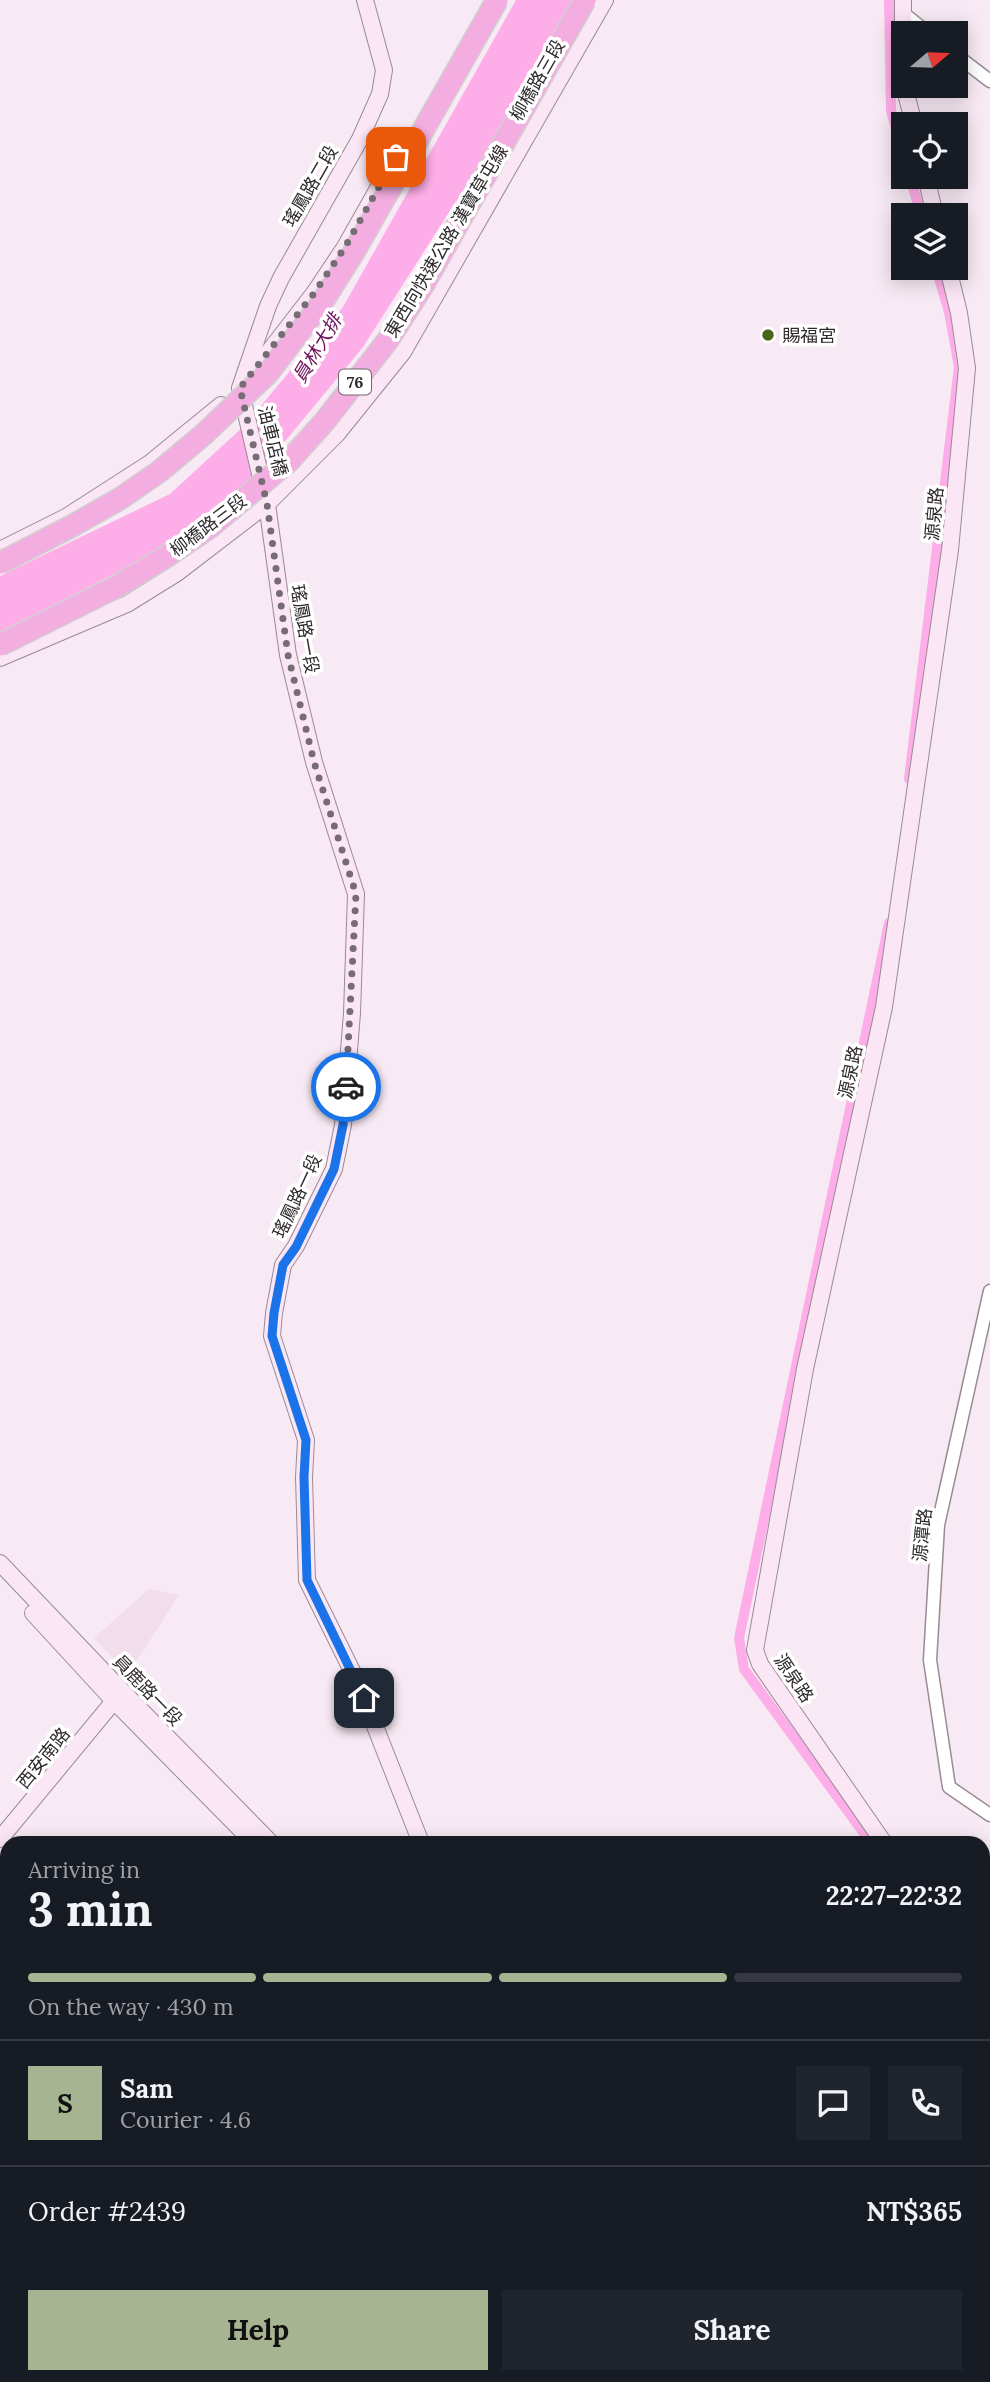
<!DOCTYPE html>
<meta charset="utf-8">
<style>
:root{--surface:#171b24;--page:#20242c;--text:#f1f3f6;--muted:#9ea1a6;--line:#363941;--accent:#a6b492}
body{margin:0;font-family:Lora,"Noto Sans TC",serif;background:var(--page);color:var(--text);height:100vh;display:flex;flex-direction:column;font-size:26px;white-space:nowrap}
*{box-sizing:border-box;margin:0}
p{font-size:23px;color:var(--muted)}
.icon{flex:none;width:38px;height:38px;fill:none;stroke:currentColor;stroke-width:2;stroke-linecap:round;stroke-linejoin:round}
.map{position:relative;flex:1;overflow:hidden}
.drawer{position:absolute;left:0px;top:1836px;width:990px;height:548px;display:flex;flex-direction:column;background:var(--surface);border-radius:21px 21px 0 0;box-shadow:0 4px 18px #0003}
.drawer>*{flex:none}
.needle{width:46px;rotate:71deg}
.controls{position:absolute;left:891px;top:21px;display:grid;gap:14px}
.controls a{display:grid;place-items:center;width:77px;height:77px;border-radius:0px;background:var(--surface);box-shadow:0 4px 18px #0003;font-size:35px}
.pin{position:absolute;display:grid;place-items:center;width:60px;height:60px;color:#fff;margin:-30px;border-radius:14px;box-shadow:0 4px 10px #0006}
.courier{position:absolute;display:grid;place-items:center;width:70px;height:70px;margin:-35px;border:5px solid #1a73e8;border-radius:50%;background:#fff;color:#222;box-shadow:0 2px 9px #0007}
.overview em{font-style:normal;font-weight:700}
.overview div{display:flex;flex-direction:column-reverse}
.overview{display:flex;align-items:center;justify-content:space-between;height:119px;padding:0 28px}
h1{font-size:46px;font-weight:700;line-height:52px}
.bar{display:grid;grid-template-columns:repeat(4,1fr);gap:10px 7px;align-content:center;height:84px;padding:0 28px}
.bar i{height:9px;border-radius:5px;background:var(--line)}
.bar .selected{background:var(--accent)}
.bar p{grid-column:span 4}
.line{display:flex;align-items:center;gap:18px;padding:0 28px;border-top:2px solid var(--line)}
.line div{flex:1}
.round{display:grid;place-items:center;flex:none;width:74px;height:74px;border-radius:0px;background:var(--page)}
.primary-button{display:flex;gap:14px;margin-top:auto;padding:14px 28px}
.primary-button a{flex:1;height:80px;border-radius:0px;background:var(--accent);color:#111;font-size:28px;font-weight:700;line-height:80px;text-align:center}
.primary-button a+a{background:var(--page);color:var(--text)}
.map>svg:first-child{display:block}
</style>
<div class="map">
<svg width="990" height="2382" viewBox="0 0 990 2382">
<rect width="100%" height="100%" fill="#f8eaf4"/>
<!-- built -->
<polygon fill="#f2ddeb" points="149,1589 179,1595 128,1674 94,1638"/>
<!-- water -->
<polygon fill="#fdade7" points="516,0 578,0 529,87 363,347 258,474 188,536 0,633 0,576 170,494 245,425 343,307"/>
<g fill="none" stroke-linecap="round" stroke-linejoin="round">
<!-- stream -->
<g stroke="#fdade7" stroke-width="2.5">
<polyline points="984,2374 990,2372"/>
<polyline points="950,2382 973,2376"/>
</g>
<!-- canal -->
<g stroke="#fdade7" stroke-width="10">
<polyline points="889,0 891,111 903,152"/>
<polyline points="910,177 921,215"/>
<polyline points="909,779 959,367 949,312 936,268"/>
<polyline points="871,1843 744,1669 739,1638 889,923"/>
<polyline points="984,2073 988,2141 984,2151"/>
<polyline points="879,2382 882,2376"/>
</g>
<defs>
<g id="street">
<polyline points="903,13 928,33"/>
<polyline points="956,55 990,81"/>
<polyline points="990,1291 938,1525 930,1660 949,1787 990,1815"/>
<polyline points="990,1982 987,1992 990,2011"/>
<polyline points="0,2031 7,2027"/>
<polyline points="984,2338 990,2338"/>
<polyline points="0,2352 7,2350"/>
<polyline points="864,2382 867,2376"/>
<polyline points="888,2382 890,2376"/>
</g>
<g id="secondary">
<polyline points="365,0 384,70 380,94 360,139 281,278 268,306 240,388 267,504 288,655 314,762 356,894 352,1013 343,1125 334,1169 296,1246 283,1265 274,1313 272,1336 306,1440 304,1477 307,1580 358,1683 421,1843"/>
<polyline points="903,0 903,80"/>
<polyline points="904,86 914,124"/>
<polyline points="926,177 935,215"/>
<polyline points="247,380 315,292 345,247 401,148"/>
<polyline points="0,550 66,517 150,463 221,405"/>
<polyline points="0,658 127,604 177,573 267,504 337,434 403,352 605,0"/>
<polyline points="0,1563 122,1691 271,1843"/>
<polyline points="33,1613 114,1701 254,1843"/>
<polyline points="0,1839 114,1701"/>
<polyline points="884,1843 760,1664 755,1650 805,1369 884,1007 950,550 967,368 959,313 948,268"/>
<polyline points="984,2025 990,2037"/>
<polyline points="984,2123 990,2120"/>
<polyline points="984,2187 990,2173"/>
<polyline points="984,2204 990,2201"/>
<polyline points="984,2222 990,2219"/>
<polyline points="759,2376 763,2382"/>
<polyline points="776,2376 777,2382"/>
<polyline points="608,2382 620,2376"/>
<polyline points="645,2382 658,2376"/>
</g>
</defs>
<!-- street casing -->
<use href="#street" stroke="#988b94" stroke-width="15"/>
<!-- secondary casing -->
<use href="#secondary" stroke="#988b94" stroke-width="18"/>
<!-- street -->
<use href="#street" stroke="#fff" stroke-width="12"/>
<!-- secondary -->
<use href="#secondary" stroke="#fbe6f6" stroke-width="16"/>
<defs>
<g id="highway-bridge">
<polyline points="0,563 72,526 121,498 160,471 203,435 268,373 323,301 355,250 497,0"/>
<polyline points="0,645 116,587 167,556 210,527 289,461 325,421 388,340 422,287 585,0"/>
</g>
</defs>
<!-- highway-bridge casing -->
<use href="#highway-bridge" stroke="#d1d0d1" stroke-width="24" stroke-linecap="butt"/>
<!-- highway-bridge -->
<use href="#highway-bridge" stroke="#f3ade0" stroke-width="21"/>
</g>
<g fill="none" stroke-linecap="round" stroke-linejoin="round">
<!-- done -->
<polyline stroke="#756d73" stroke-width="7" stroke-dasharray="0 12.6" points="346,1087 356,894 314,762 288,655 267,504 240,388 315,292 345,247 396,157"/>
<!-- route -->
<polyline stroke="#1a73e8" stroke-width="9" points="346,1087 343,1125 334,1169 296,1247 283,1265 274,1313 272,1336 306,1440 304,1477 307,1580 364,1698"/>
</g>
<!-- markers -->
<circle fill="#4a6618" stroke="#fff" stroke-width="2.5" cx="768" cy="335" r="7"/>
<g text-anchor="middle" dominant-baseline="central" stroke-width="7" stroke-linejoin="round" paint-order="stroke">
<!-- shield labels -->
<rect fill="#fff" stroke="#6d6a6c" stroke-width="2" x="339" y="369.5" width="32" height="25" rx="5"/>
<g font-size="16" font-weight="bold" fill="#2f2a2d">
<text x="355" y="382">76</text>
</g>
<!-- street labels -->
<g font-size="18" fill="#2f2a2d" stroke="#fff">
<text transform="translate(537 80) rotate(-60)">柳橋路三段</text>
<text transform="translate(310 186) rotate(-60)">瑤鳳路二段</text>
<text transform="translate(446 241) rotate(-59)">東西向快速公路 漢寶草屯線</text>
<text transform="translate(273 441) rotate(76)">油車店橋</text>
<text transform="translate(934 514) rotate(-85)">源泉路</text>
<text transform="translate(208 525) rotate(-37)">柳橋路三段</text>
<text transform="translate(305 629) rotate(80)">瑤鳳路一段</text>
<text transform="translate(850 1072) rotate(-78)">源泉路</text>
<text transform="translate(297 1196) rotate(-65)">瑤鳳路一段</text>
<text transform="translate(922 1535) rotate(-84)">源潭路</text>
<text transform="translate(794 1678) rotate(56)">源泉路</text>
<text transform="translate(148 1690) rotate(46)">員鹿路一段</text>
<text transform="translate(43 1758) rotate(-51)">西安南路</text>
</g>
<!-- poi labels -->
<g font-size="18" fill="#2f2a2d" stroke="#fff" text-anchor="start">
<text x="782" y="335">賜福宮</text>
</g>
<!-- water labels -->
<g font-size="19" font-style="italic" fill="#6e125d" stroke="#fff">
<text transform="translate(317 348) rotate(-59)">員林大排</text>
</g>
</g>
</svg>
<div class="controls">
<a><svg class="needle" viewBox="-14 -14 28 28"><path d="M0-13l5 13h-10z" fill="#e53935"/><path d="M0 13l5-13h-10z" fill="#9ea1a6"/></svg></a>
<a><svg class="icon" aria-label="locate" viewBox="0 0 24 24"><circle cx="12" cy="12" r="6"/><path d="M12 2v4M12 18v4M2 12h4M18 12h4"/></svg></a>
<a><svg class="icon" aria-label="layers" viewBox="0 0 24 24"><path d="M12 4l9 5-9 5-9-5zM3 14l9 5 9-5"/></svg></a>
</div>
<div class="pin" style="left:396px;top:157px;background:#ea580c"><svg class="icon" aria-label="bag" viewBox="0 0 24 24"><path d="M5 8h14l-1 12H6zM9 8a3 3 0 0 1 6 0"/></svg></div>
<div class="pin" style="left:364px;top:1698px;background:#1f2937"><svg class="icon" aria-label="home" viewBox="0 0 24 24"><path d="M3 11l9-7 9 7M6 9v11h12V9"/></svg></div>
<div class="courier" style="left:346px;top:1087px"><svg class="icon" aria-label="car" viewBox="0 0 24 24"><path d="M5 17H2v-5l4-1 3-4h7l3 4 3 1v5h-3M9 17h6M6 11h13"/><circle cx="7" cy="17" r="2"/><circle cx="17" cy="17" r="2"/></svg></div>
<section class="drawer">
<div class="overview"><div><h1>3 min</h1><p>Arriving in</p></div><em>22:27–22:32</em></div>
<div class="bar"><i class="selected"></i><i class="selected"></i><i class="selected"></i><i></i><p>On the way · 430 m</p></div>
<div class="line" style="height:126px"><b class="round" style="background:var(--accent);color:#111">S</b><div><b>Sam</b><p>Courier · 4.6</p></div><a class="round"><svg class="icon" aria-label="chat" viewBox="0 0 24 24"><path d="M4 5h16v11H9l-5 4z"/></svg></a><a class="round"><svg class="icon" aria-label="phone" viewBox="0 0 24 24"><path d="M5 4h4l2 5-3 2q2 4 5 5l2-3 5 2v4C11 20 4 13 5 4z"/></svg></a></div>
<div class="line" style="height:91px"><div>Order #2439</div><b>NT$365</b></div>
<div class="primary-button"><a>Help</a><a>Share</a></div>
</section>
</div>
